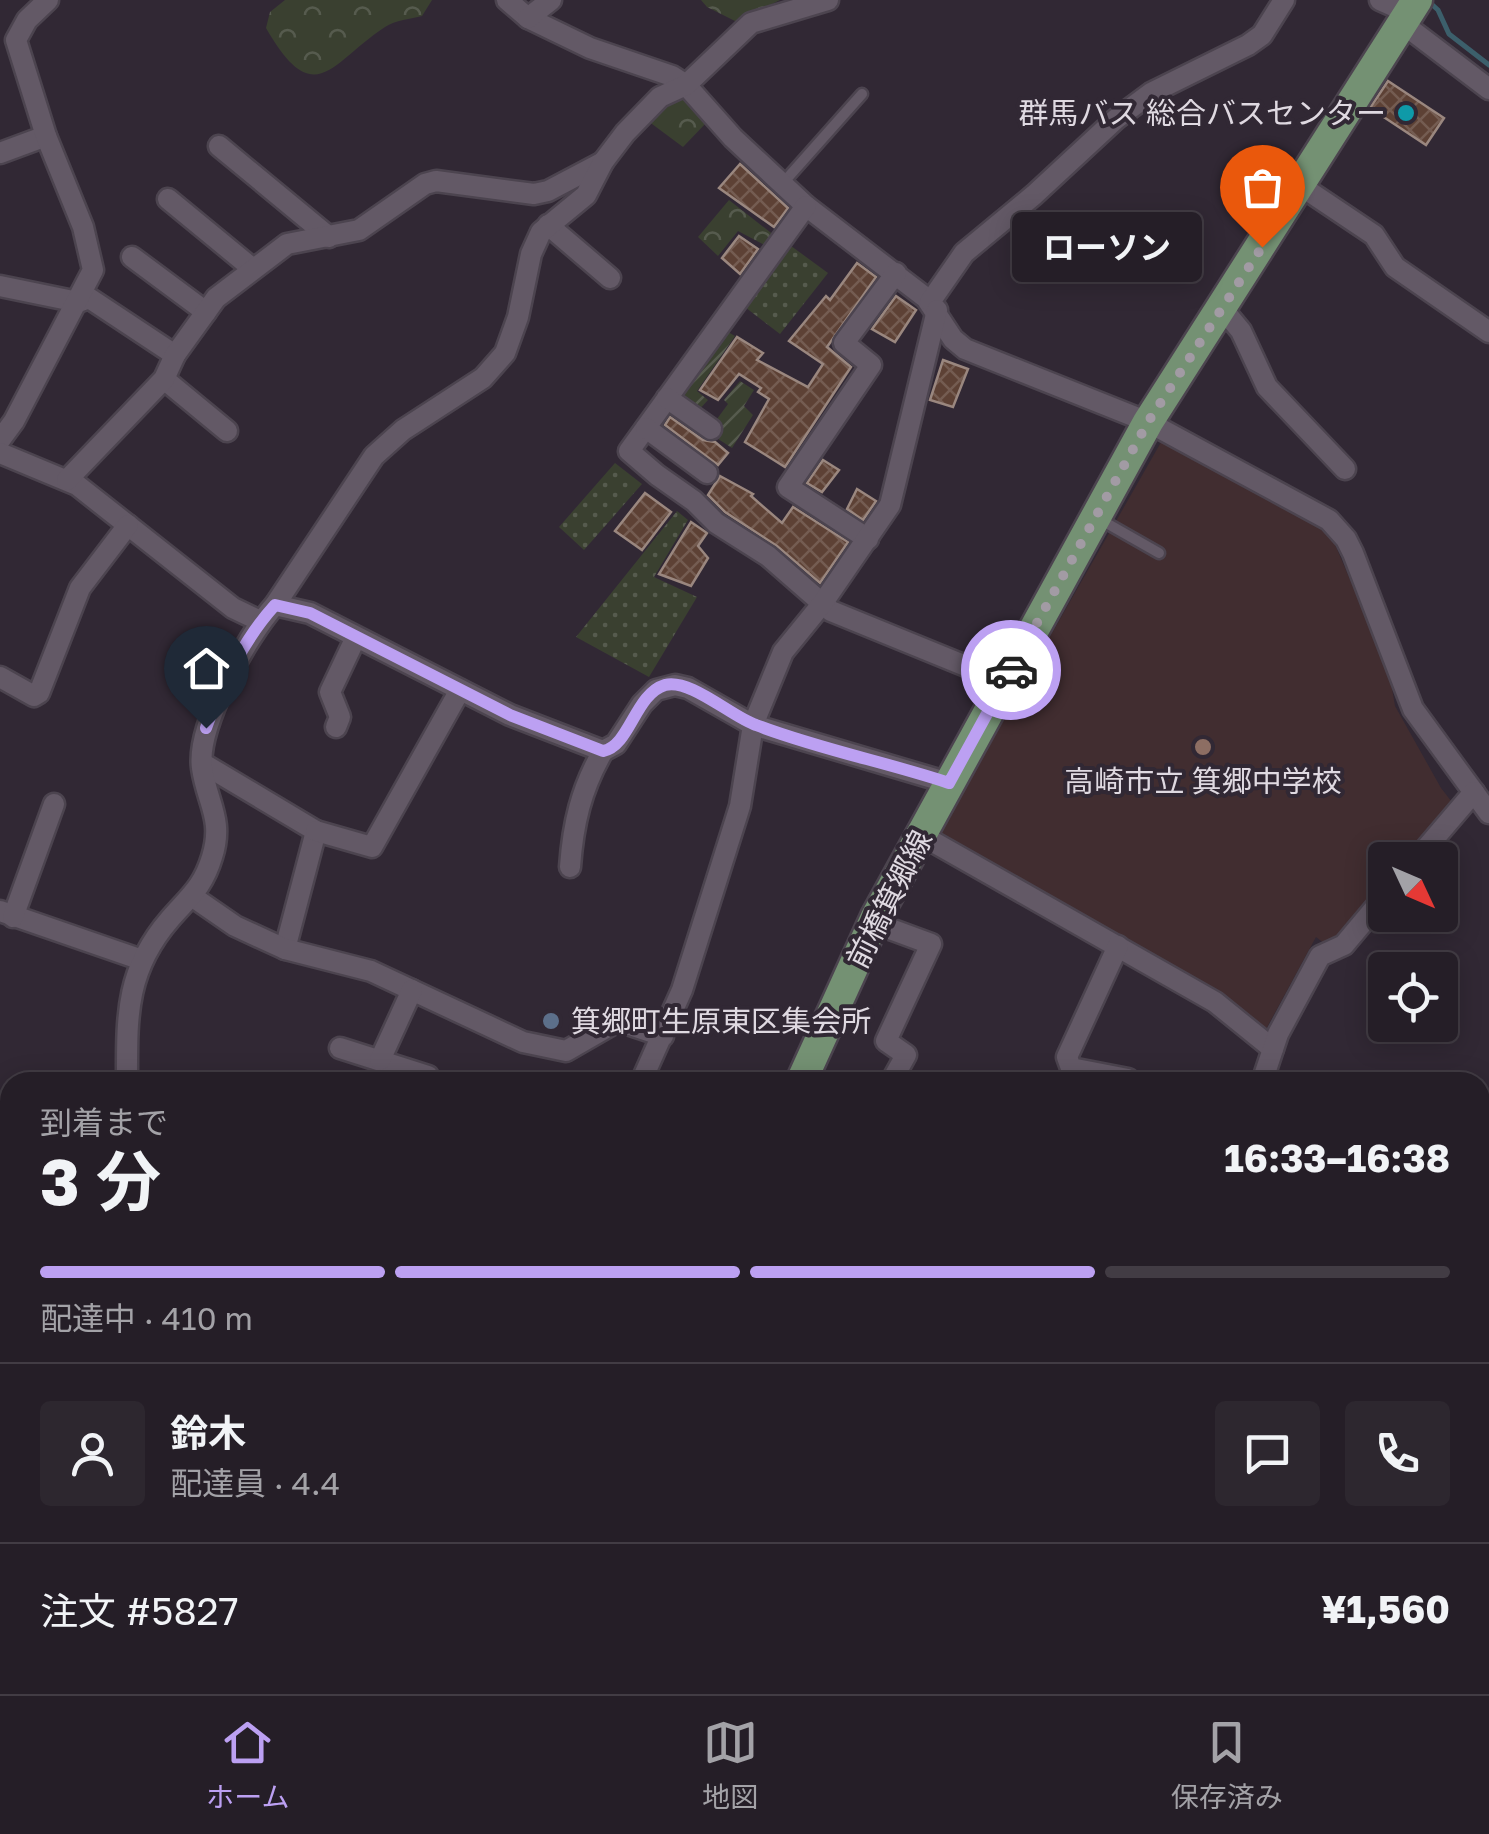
<!DOCTYPE html>
<html lang="ja">
<meta charset="utf-8">
<style>
:root{--surface:#251e27;--page:#2d272f;--text:#f1f3f6;--muted:#a3a2a7;--line:#423c44;--accent:#bca0f2}
body{margin:0;font-family:"Golos Text","Noto Sans JP",sans-serif;background:var(--page);color:var(--text);height:100vh;display:flex;flex-direction:column;font-size:38px;white-space:nowrap}
*{box-sizing:border-box;margin:0}
p{font-size:32px;color:var(--muted)}
.icon{flex:none;width:55px;height:55px;fill:none;stroke:currentColor;stroke-width:2;stroke-linecap:round;stroke-linejoin:round}
.map{position:relative;flex:1;overflow:hidden}
.panel{position:absolute;left:0px;top:1072px;width:1490px;height:622px;display:flex;flex-direction:column;background:var(--surface);border-radius:30px 30px 0 0;box-shadow:0 5px 25px #0003,0 0 0 2px var(--line)}
.panel>*{flex:none}
.needle{width:65px;rotate:134deg}
.controls{position:absolute;left:1368px;top:842px;display:grid;gap:20px}
.controls a{display:grid;place-items:center;width:90px;height:90px;border-radius:10px;background:var(--surface);box-shadow:0 5px 25px #0003,0 0 0 2px var(--line);font-size:50px}
.pin{position:absolute;display:grid;place-items:center;width:85px;height:85px;color:#fff;margin:-102px -42px;border-radius:50% 50% 50% 0;rotate:-45deg;box-shadow:0 0 10px #0007}
.pin .icon{rotate:45deg}
.courier{position:absolute;display:grid;place-items:center;width:100px;height:100px;margin:-50px;border:8px solid #bca0f2;border-radius:50%;background:#fff;color:#222;box-shadow:0 2px 12px #0007}
.bubble{position:absolute;height:70px;border-radius:10px;background:var(--surface);box-shadow:0 5px 25px #0003,0 0 0 2px var(--line);font-size:32px;font-weight:700;line-height:70px;text-align:center}
.headline em{font-style:normal;font-weight:700}
.headline div{display:flex;flex-direction:column-reverse}
.headline{display:flex;align-items:center;justify-content:space-between;height:170px;padding:0 40px}
h1{font-size:65px;font-weight:700;line-height:75px}
.bar{display:grid;grid-template-columns:repeat(4,1fr);gap:15px 10px;align-content:center;height:120px;padding:0 40px}
.bar i{height:12px;border-radius:8px;background:var(--line)}
.bar .active{background:var(--accent)}
.bar p{grid-column:span 4}
.line{display:flex;align-items:center;gap:25px;padding:0 40px;border-top:2px solid var(--line)}
.line div{flex:1}
.round{display:grid;place-items:center;flex:none;width:105px;height:105px;border-radius:10px;background:var(--page)}
.dock{display:flex;justify-content:space-around;align-items:center;height:140px;border-top:2px solid var(--line);background:var(--surface);font-size:28px;color:var(--muted)}
.dock a{display:grid;justify-items:center;gap:5px}
.dock .active{color:var(--accent)}
.map>svg:first-child{display:block}
</style>
<div class="map">
<svg width="1489" height="1694" viewBox="0 0 1489 1694">
<defs>
<pattern id="grass-dots" width="8" height="8" patternUnits="userSpaceOnUse" patternTransform="scale(2.5)"><rect width="8" height="8" fill="#3a4030"/><path d="M2 2h.1M6 6h.1" fill="none" stroke="#565b4e" stroke-width="1.8" stroke-linecap="round"/></pattern>
<pattern id="forest-crowns" width="20" height="18" patternUnits="userSpaceOnUse" patternTransform="scale(2.5)"><rect width="20" height="18" fill="#3a4030"/><path d="M2 6a3 3 0 1 1 6 0M12 15a3 3 0 1 1 6 0" fill="none" stroke="#565b4e"/></pattern>
<pattern id="garden-furrows" width="10" height="10" patternUnits="userSpaceOnUse" patternTransform="scale(2.5)"><rect width="10" height="10" fill="#3a4030"/><path d="M-1 1l2-2M0 10L10 0M9 11l2-2" fill="none" stroke="#565b4e"/></pattern>
<pattern id="building-cross-hatch" width="8" height="8" patternUnits="userSpaceOnUse" patternTransform="scale(2.5)"><rect width="8" height="8" fill="#5d4135"/><path d="M0 0l8 8M0 8l8-8" fill="none" stroke="#745c52"/></pattern>
</defs>
<rect width="100%" height="100%" fill="#312834"/>
<!-- education -->
<polygon fill="#412d30" points="1164,437 1311,519 1331,535 1389,671 1395,706 1441,788 1455,806 1408,860 1385,860 1385,886 1336,941 1325,944 1316,937 1265,1031 936,836"/>
<!-- grass -->
<g fill="url(#grass-dots)">
<polygon points="787,243 828,273 780,334 741,304"/>
<polygon points="615,463 642,484 584,550 559,527"/>
<polygon points="677,511 688,520 654,577 697,597 649,677 576,637"/>
</g>
<!-- forest -->
<g fill="url(#forest-crowns)">
<path d="M285 0H432L422 16C411 19 395 20 385 27 331 62 315 113 266 28L270 12Z"/>
<polygon points="701,0 780,0 737,22 707,7"/>
<polygon points="683,94 707,122 683,147 648,121 662,103"/>
<polygon points="729,200 775,236 768,247 738,231 718,256 698,237"/>
</g>
<!-- garden -->
<g fill="url(#garden-furrows)">
<polygon points="721,328 735,336 697,391 708,400 696,413 671,397"/>
<polygon points="740,381 754,390 744,406 753,415 732,448 712,435 714,423 728,404 724,400"/>
</g>
<g fill="none" stroke-linecap="round" stroke-linejoin="round">
<!-- stream -->
<g stroke="#3c5f6b" stroke-width="5">
<polyline points="1427,0 1438,10 1449,34 1489,65"/>
<polyline points="0,1188 10,1195"/>
<polyline points="1294,1685 1337,1689 1348,1694"/>
</g>
</g>
<!-- building -->
<g fill="url(#building-cross-hatch)" stroke="#9a877f" stroke-width="2.5">
<polygon points="1388,81 1444,118 1426,145 1370,108"/>
<polygon points="740,164 788,208 774,227 719,188"/>
<polygon points="739,236 758,249 740,274 722,258"/>
<polygon points="857,263 876,277 827,347 851,367 785,467 745,442 769,399 758,392 761,388 739,374 718,400 700,390 737,337 763,353 757,360 808,387 823,364 789,341 826,296 830,300"/>
<polygon points="896,296 916,310 895,342 872,329"/>
<polygon points="943,360 968,369 953,407 930,400"/>
<polygon points="670,417 703,440 715,442 728,453 718,465 665,425"/>
<polygon points="823,460 839,470 822,492 807,483"/>
<polygon points="720,476 753,494 751,496 782,523 793,507 848,542 820,583 777,546 725,512 708,495"/>
<polygon points="857,489 876,501 863,520 847,509"/>
<polygon points="645,493 671,512 642,550 615,531"/>
<polygon points="691,522 707,533 698,546 708,558 691,586 659,574"/>
</g>
<g fill="none" stroke-linecap="round" stroke-linejoin="round">
<defs>
<g id="lane">
<polyline points="783,183 862,94"/>
<polyline points="1101,520 1159,553"/>
</g>
<g id="street">
<polyline points="507,0 528,18 590,48 672,76 686,85 733,138 806,206 926,298 953,339 965,349 1148,422 1329,520 1346,539 1353,553 1413,709 1489,813"/>
<polyline points="1380,0 1409,13"/>
<polyline points="528,18 551,0"/>
<polyline points="1402,23 1489,89"/>
<polyline points="219,146 329,237"/>
<polyline points="0,153 46,136"/>
<polyline points="1301,186 1374,235 1395,267 1489,332"/>
<polyline points="168,199 253,269"/>
<polyline points="806,206 629,451 657,475 694,501 716,523 768,556 831,611 1005,682"/>
<polyline points="548,225 610,278"/>
<polyline points="132,257 206,312"/>
<polyline points="0,286 78,302 89,298 175,355"/>
<polyline points="930,302 964,253 1034,195 1116,119 1151,93 1248,45 1262,35 1284,0"/>
<polyline points="1222,308 1241,331 1267,387 1345,469"/>
<polyline points="164,379 227,431"/>
<polyline points="667,398 711,429"/>
<polyline points="646,428 707,473"/>
<polyline points="0,440 14,421 93,270 83,227 46,136 16,40 27,20 48,0"/>
<polyline points="0,453 77,485 233,608 260,621"/>
<polyline points="67,480 164,379 175,355 216,298 287,244 359,230 425,184 436,181 534,194 548,191 603,162"/>
<polyline points="868,539 788,487 871,365 844,343 896,273"/>
<polyline points="275,605 310,613 510,715 603,751 616,744 642,704 656,690 675,685 688,688 753,725 949,783"/>
<polyline points="0,677 34,696 39,693 80,588 128,525"/>
<polyline points="336,727 340,717 330,692 356,637"/>
<polyline points="202,763 316,831 285,949"/>
<polyline points="316,831 372,847 460,690"/>
<polyline points="921,835 1215,1002 1273,1049"/>
<polyline points="1416,860 1474,792"/>
<path d="M570 867C573 824 581 789 603 751"/>
<polyline points="193,897 235,926 285,949 371,971 523,1042 566,1051 618,1021 663,1036"/>
<polyline points="0,911 142,960"/>
<polyline points="13,917 54,804"/>
<polyline points="874,923 931,944 886,1041 906,1055 891,1082"/>
<polyline points="1118,946 1067,1057 1071,1068 1128,1079"/>
<polyline points="340,1048 428,1076"/>
<polyline points="380,1060 412,990"/>
<path d="M127 1082C127 1017 125 971 170 919 190 896 203 887 212 857 224 819 207 803 202 768 196 726 247 636 275 605L374 456 403 430 483 378 505 353 518 317 531 254 541 232 586 195 603 162 625 133 660 97 686 85 751 23 828 0"/>
<polyline points="641,1082 682,990 740,806 753,725 783,652 822,604 890,505 937,310"/>
<polyline points="1262,1082 1278,1034 1320,956 1344,945 1385,896"/>
<polyline points="0,1172 10,1179"/>
<polyline points="0,1348 10,1334"/>
<polyline points="1480,1538 1489,1537"/>
<polyline points="0,1615 10,1601"/>
<polyline points="833,1685 847,1694"/>
<polyline points="1037,1685 1054,1688 1066,1685"/>
<polyline points="1136,1685 1142,1694"/>
<polyline points="395,1694 398,1685"/>
<polyline points="473,1694 476,1685"/>
<polyline points="929,1694 941,1685"/>
<polyline points="1089,1694 1093,1685"/>
</g>
<g id="secondary">
<polyline points="0,1444 10,1451"/>
<polyline points="326,1685 338,1694"/>
</g>
<g id="primary">
<polyline points="801,1082 876,917 1148,422 1417,0"/>
<polyline points="591,1694 593,1685"/>
</g>
</defs>
<!-- lane casing -->
<use href="#lane" stroke="#4c444f" stroke-width="15"/>
<!-- street casing -->
<use href="#street" stroke="#4c444f" stroke-width="25"/>
<!-- secondary casing -->
<use href="#secondary" stroke="#4c444f" stroke-width="32"/>
<!-- primary casing -->
<use href="#primary" stroke="#4c444f" stroke-width="35"/>
<!-- lane -->
<use href="#lane" stroke="#635966" stroke-width="10"/>
<!-- street -->
<use href="#street" stroke="#635966" stroke-width="20"/>
<!-- secondary -->
<use href="#secondary" stroke="#635966" stroke-width="28"/>
<!-- primary -->
<use href="#primary" stroke="#749173" stroke-width="30"/>
</g>
<g fill="none" stroke-linecap="round" stroke-linejoin="round">
<!-- done -->
<polyline stroke="#a29ba4" stroke-width="10" stroke-dasharray="0 18" points="1011,670 1148,422 1262,247"/>
<!-- route -->
<path stroke="#bca0f2" stroke-width="12" d="M206 728C220 687 245 638 275 605L310 613 510 715 603 751C630 746 635 694 665 685 690 678 732 717 756 725 818 749 886 762 949 783L1011 670"/>
</g>
<!-- markers -->
<circle fill="#0f9aa8" stroke="#312834" stroke-width="4" cx="1406" cy="113" r="10"/>
<circle fill="#8d6e63" stroke="#312834" stroke-width="4" cx="1203" cy="747" r="10"/>
<circle fill="#5c6f8a" stroke="#312834" stroke-width="4" cx="551" cy="1021" r="10"/>
<g text-anchor="middle" dominant-baseline="central" stroke-width="8" stroke-linejoin="round" paint-order="stroke">
<!-- poi labels -->
<g font-size="30" fill="#dfd9e1" stroke="#312834" text-anchor="end">
<text x="1386" y="113">群馬バス 総合バスセンター</text>
<text x="1203" y="781" text-anchor="middle">高崎市立 箕郷中学校</text>
<text x="571" y="1021" text-anchor="start">箕郷町生原東区集会所</text>
</g>
<!-- street labels -->
<g font-size="30" fill="#dfd9e1" stroke="#312834">
<text transform="translate(889 899) rotate(-63)">前橋箕郷線</text>
</g>
</g>
</svg>
<div class="controls">
<a><svg class="needle" viewBox="-14 -14 28 28"><path d="M0-13l5 13h-10z" fill="#e53935"/><path d="M0 13l5-13h-10z" fill="#a3a2a7"/></svg></a>
<a><svg class="icon" aria-label="locate" viewBox="0 0 24 24"><circle cx="12" cy="12" r="6"/><path d="M12 2v4M12 18v4M2 12h4M18 12h4"/></svg></a>
</div>
<div class="pin" style="left:1262px;top:247px;background:#ea580c"><svg class="icon" aria-label="bag" viewBox="0 0 24 24"><path d="M5 8h14l-1 12H6zM9 8a3 3 0 0 1 6 0"/></svg></div>
<div class="pin" style="left:206px;top:728px;background:#1f2937"><svg class="icon" aria-label="home" viewBox="0 0 24 24"><path d="M3 11l9-7 9 7M6 9v11h12V9"/></svg></div>
<div class="courier" style="left:1011px;top:670px"><svg class="icon" aria-label="car" viewBox="0 0 24 24"><path d="M5 17H2v-5l4-1 3-4h7l3 4 3 1v5h-3M9 17h6M6 11h13"/><circle cx="7" cy="17" r="2"/><circle cx="17" cy="17" r="2"/></svg></div>
<div class="bubble" style="left:1012px;top:212px;width:190px">ローソン</div>
<section class="panel">
<div class="headline"><div><h1>3 分</h1><p>到着まで</p></div><em>16:33–16:38</em></div>
<div class="bar"><i class="active"></i><i class="active"></i><i class="active"></i><i></i><p>配達中 · 410 m</p></div>
<div class="line" style="height:180px"><a class="round"><svg class="icon" aria-label="person" viewBox="0 0 24 24"><circle cx="12" cy="8" r="4"/><path d="M4 21q1-7 8-7t8 7"/></svg></a><div><b>鈴木</b><p>配達員 · 4.4</p></div><a class="round"><svg class="icon" aria-label="chat" viewBox="0 0 24 24"><path d="M4 5h16v11H9l-5 4z"/></svg></a><a class="round"><svg class="icon" aria-label="phone" viewBox="0 0 24 24"><path d="M5 4h4l2 5-3 2q2 4 5 5l2-3 5 2v4C11 20 4 13 5 4z"/></svg></a></div>
<div class="line" style="height:130px"><div>注文 #5827</div><b>¥1,560</b></div>
</section>
</div>
<nav class="dock">
<a class="active"><svg class="icon" aria-label="home" viewBox="0 0 24 24"><path d="M3 11l9-7 9 7M6 9v11h12V9"/></svg>ホーム</a>
<a><svg class="icon" aria-label="map" viewBox="0 0 24 24"><path d="M3 6l6-2 6 2 6-2v14l-6 2-6-2-6 2zM9 4v14M15 6v14"/></svg>地図</a>
<a><svg class="icon" aria-label="saved" viewBox="0 0 24 24"><path d="M7 4h10v16l-5-4-5 4z"/></svg>保存済み</a>
</nav>
